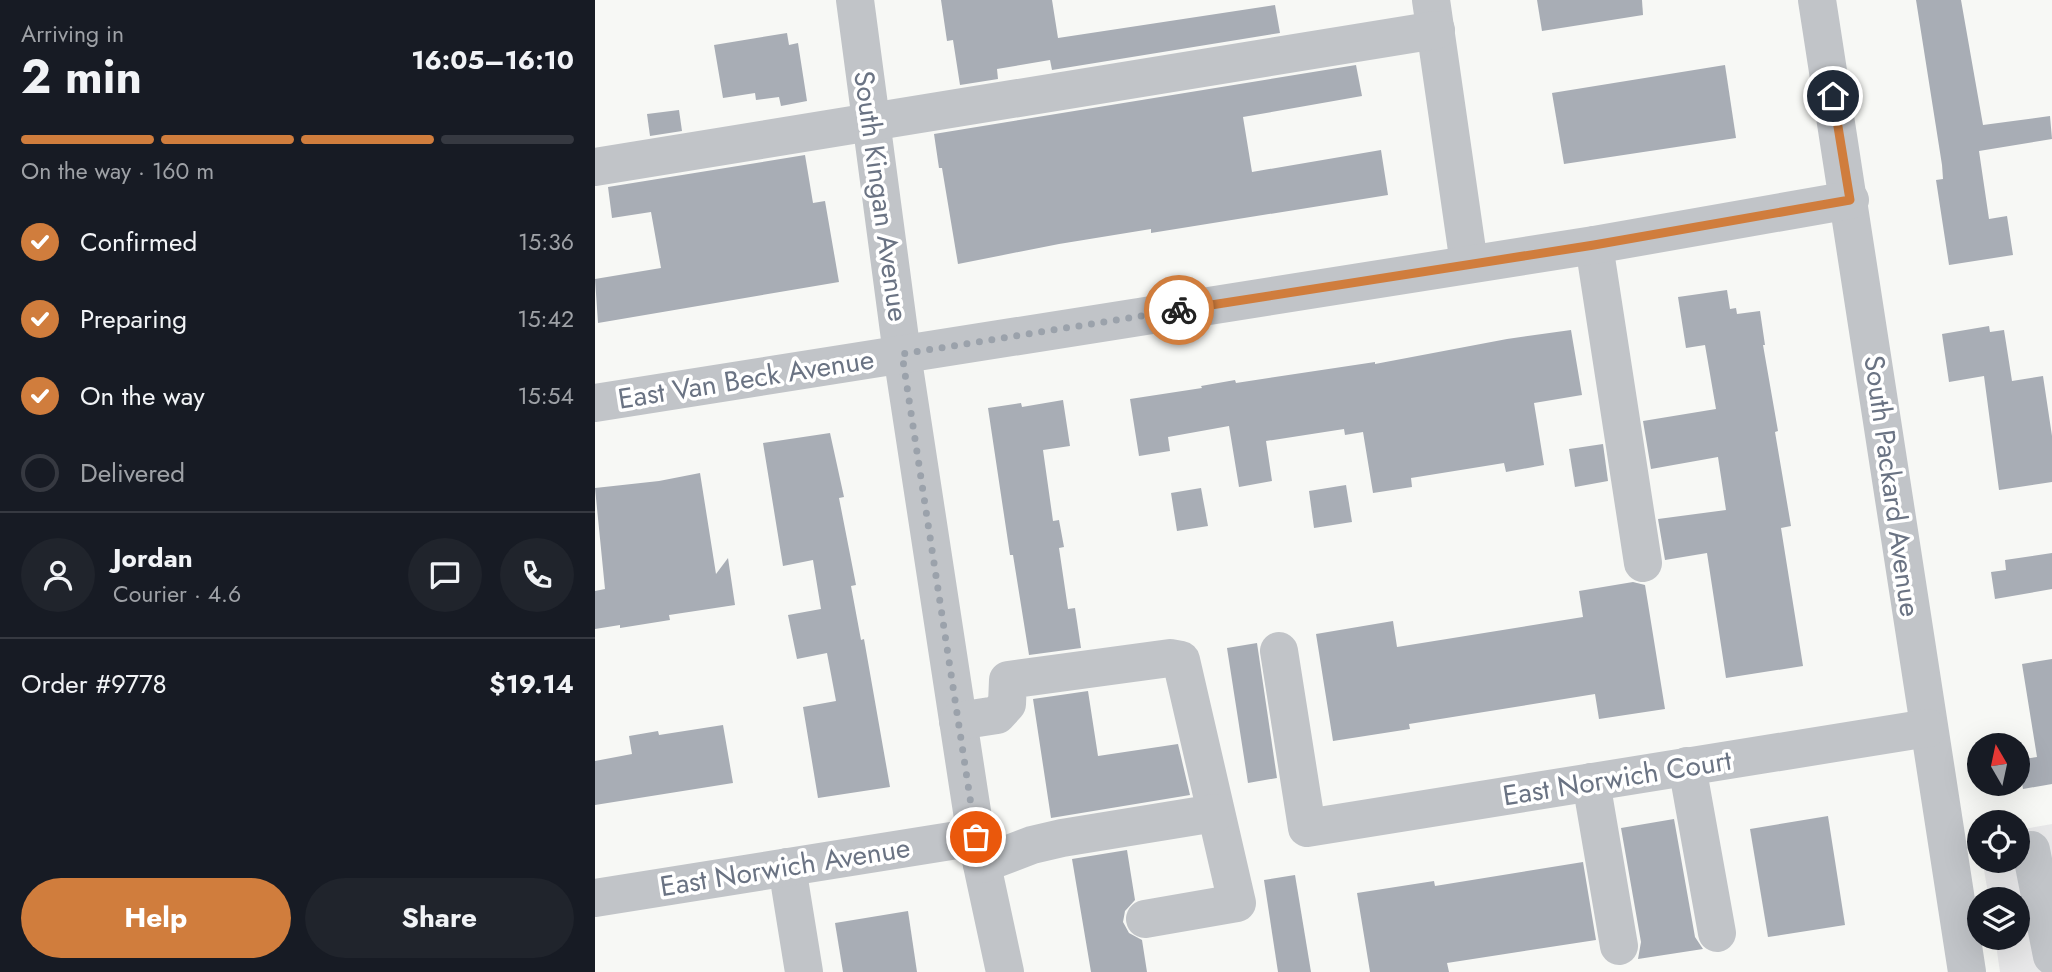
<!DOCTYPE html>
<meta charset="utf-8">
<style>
:root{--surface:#171b24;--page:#20242c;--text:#f1f3f6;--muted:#9ea1a6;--line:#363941;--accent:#d07d3d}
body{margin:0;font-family:Jost,sans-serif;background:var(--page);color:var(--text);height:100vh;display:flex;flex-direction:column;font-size:26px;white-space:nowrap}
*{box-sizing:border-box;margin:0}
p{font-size:23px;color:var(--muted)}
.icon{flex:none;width:38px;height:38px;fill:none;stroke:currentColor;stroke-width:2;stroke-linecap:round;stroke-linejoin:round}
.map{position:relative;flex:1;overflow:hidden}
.details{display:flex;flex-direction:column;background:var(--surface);width:595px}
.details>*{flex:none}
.needle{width:46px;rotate:351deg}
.fabs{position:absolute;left:1372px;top:733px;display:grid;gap:14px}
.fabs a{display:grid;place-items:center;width:63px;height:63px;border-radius:50%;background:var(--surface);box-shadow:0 7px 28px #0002;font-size:35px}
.pin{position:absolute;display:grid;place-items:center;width:60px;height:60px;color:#fff;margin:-30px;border:4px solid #fff;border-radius:50%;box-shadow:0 2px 7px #0007}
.courier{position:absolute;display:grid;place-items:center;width:70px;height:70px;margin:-35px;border:5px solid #d07d3d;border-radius:50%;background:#fff;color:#222;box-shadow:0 2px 9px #0007}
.summary em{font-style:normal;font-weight:700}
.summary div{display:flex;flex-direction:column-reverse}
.summary{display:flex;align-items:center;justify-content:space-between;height:119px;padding:0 21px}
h1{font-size:46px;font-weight:700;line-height:52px}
.bar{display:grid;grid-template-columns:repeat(4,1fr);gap:10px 7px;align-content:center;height:84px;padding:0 21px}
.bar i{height:9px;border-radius:5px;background:var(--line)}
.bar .current{background:var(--accent)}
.bar p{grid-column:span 4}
.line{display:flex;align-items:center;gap:18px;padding:0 21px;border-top:2px solid var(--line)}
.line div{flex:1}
.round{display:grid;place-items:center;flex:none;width:74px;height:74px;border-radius:37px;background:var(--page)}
ol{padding:0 21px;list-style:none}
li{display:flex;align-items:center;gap:21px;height:77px}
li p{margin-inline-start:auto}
li .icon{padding:7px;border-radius:50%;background:var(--accent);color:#fff;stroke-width:4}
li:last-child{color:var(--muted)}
li i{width:38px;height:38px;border:4px solid var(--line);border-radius:50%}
.cta{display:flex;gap:14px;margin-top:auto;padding:14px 21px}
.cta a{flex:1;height:80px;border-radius:42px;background:var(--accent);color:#fff;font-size:28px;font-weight:700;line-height:80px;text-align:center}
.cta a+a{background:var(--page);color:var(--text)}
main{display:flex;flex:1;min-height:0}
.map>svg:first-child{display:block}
</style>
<main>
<section class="details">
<div class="summary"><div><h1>2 min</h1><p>Arriving in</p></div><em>16:05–16:10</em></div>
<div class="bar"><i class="current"></i><i class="current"></i><i class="current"></i><i></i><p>On the way · 160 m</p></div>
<ol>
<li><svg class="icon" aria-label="check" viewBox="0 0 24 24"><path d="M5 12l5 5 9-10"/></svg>Confirmed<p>15:36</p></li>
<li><svg class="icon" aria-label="check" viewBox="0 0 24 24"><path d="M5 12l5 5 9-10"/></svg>Preparing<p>15:42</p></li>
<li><svg class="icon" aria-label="check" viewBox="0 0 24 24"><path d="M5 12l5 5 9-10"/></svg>On the way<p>15:54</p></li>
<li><i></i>Delivered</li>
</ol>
<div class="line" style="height:126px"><a class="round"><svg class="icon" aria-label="person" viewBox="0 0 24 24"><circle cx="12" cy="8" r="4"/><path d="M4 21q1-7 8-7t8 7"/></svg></a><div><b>Jordan</b><p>Courier · 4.6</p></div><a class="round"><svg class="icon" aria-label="chat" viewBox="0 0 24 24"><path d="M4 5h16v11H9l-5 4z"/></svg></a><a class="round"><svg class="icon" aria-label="phone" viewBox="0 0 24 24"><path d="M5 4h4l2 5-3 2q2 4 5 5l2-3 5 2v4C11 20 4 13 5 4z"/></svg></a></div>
<div class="line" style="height:91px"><div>Order #9778</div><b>$19.14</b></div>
<div class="cta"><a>Help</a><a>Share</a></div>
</section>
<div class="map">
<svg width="1457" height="972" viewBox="0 0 1457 972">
<rect width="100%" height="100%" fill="#f7f8f5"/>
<!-- built -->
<polygon fill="#e8e8e9" points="1457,824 1457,972 1405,972 1400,938 1423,938 1423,900 1394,899 1389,870 1395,865 1394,861 1423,861 1423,830"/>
<!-- building -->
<g fill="#a8adb5">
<polygon points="346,0 457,0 463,38 680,5 685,33 457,70 455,60 402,69 403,79 365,85 358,40 352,41"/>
<polygon points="942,0 1047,0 1048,15 947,31"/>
<polygon points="1321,0 1366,0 1388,125 1455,116 1457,139 1384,151 1394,219 1412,216 1418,255 1354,265 1341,180 1348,179 1347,165"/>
<polygon points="192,33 194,45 203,43 212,101 186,106 184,97 161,100 160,93 128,98 119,45"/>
<polygon points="761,65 767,96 648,117 657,172 786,150 793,195 556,233 556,229 464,244 363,264 347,168 344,168 339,134"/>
<polygon points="1130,65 1141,138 969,164 957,93"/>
<polygon points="84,110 87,131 55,136 52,114"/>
<polygon points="210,155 218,203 230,201 244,282 3,323 0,279 66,268 56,212 17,218 13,187"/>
<polygon points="1132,290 1135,309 1141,308 1142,314 1165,311 1170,345 1168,345 1183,431 1180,432 1196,526 1186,528 1208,666 1131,678 1112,553 1070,560 1063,519 1131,510 1123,457 1056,469 1048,421 1121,409 1110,345 1091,348 1083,297"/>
<polygon points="1394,326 1395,332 1409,330 1417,381 1448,376 1457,436 1457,482 1404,490 1389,376 1354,382 1347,334"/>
<polygon points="976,330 987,395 939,403 949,465 911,472 909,463 816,478 817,487 778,493 768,432 750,435 749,429 671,441 677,481 644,487 634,426 573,437 575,451 544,456 535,399 607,388 606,386 640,380 641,383 780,362 780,364 912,339"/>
<polygon points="468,400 475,446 448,450 458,521 464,520 469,547 464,548 473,609 480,608 486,648 434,655 418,555 415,555 393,408 426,403 427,407"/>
<polygon points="235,433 249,497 244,498 261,585 256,586 266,640 269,639 295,787 223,798 208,707 241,701 232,653 202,659 193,615 226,609 218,560 188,566 168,443"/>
<polygon points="1008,444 1013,481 980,487 974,449"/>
<polygon points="105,473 121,574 133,558 140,605 74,615 75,620 25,628 25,625 0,629 0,591 10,589 0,488 64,481"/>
<polygon points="751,485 757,522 719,528 714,491"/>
<polygon points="606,488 613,526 582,531 576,493"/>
<polygon points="1457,553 1457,589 1400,599 1396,572 1411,570 1410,560"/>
<polygon points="1038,582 1050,585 1070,709 1004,719 1000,694 814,724 815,729 738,741 721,634 798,621 802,647 988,617 984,591"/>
<polygon points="662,643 682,778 653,783 632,648"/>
<polygon points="1457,659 1457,784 1428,789 1423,760 1442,757 1427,664"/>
<polygon points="493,691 503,756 583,744 595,795 456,818 438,699"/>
<polygon points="128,725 138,783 0,805 0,761 37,754 34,736 63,731 64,735"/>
<polygon points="1233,816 1250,925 1173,937 1155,829"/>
<polygon points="1079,819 1100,937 1108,949 1043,959 1046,942 1026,828"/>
<polygon points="532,850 540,900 530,911 528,922 534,933 547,940 552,972 496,972 477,859"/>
<polygon points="988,862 1001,940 852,963 854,972 775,972 762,893 839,881 840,886"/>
<polygon points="700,875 716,972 683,972 669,880"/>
<polygon points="313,911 322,972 248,972 240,923"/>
</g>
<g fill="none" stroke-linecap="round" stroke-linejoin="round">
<!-- minor -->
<g stroke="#c1c4c8" stroke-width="38">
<polyline points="260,0 307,354 374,792 381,837 410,972"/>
<polyline points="836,0 874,264"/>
<polyline points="1222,0 1372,972"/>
<polyline points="0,167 841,30"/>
<polyline points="999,245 1048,563"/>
<polyline points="0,403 999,245 1255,200"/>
<polyline points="684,651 712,828 1333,728"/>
<polyline points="363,721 402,715 412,704 413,680 538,663 575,658 586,660 642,903 550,919"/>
<polyline points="1092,766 1122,933"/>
<polyline points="996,782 1024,946"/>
<polyline points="1436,850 1457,956"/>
<polyline points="387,864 437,845 467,838 620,813"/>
<polyline points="192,867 209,972"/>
<polyline points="0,898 381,837"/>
</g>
</g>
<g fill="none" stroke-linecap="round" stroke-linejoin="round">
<!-- done -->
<polyline stroke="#9ba2ab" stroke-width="7" stroke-dasharray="0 12.6" points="381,837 307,354 584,310"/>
<!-- route -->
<polyline stroke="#d07d3d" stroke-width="9" points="584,310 999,245 1255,200 1238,96"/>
</g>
<g text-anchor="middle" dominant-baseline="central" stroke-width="7" stroke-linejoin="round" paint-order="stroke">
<!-- street labels -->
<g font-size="28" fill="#6a7383" stroke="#fff">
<text transform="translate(286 196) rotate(82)">South Kingan Avenue</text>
<text transform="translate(151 379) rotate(-9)">East Van Beck Avenue</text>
<text transform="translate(1297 486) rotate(82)">South Packard Avenue</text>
<text transform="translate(1022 778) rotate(-9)">East Norwich Court</text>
<text transform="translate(190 867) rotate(-9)">East Norwich Avenue</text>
</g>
</g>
</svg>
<div class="fabs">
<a><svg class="needle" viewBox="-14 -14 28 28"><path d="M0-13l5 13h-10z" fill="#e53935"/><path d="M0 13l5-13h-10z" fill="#9ea1a6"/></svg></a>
<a><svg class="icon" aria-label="locate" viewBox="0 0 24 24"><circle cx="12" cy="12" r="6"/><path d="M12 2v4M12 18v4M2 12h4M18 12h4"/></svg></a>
<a><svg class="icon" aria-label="layers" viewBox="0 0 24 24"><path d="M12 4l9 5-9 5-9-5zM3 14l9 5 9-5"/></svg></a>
</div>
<div class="pin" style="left:381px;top:837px;background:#ea580c"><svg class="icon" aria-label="bag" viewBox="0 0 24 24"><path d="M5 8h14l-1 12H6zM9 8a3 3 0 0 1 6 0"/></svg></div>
<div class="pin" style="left:1238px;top:96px;background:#1f2937"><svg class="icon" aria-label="home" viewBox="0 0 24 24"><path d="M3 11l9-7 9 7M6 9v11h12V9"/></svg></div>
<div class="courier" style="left:584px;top:310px"><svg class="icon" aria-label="bike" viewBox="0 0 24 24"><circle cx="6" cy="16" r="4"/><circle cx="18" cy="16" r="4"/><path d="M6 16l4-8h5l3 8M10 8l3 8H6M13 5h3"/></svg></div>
</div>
</main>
